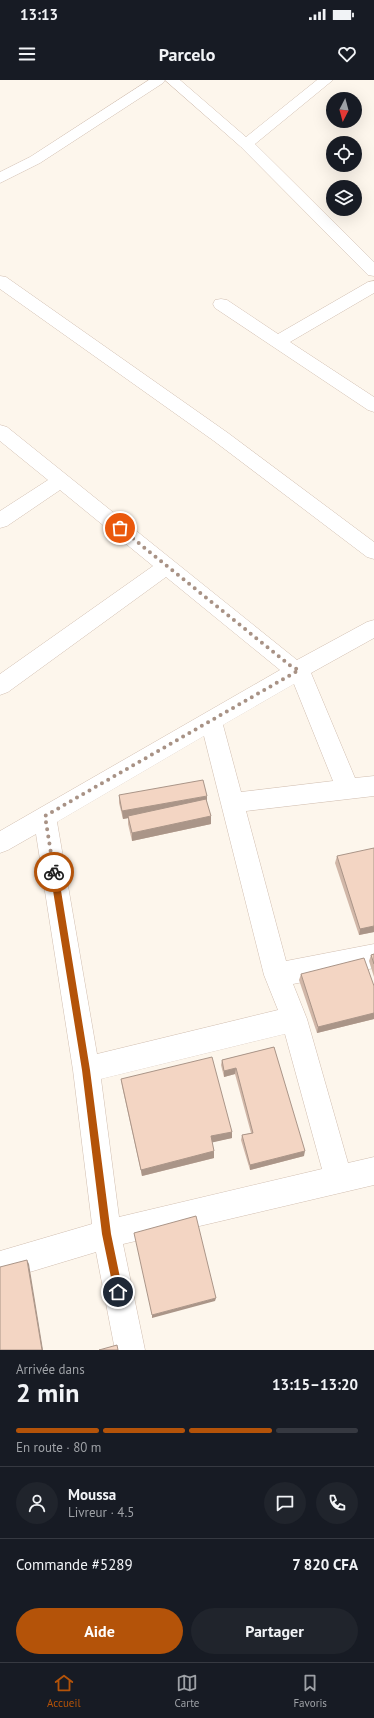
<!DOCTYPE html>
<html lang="fr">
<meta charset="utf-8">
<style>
:root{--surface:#171b24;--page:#20242c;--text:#f1f3f6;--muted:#9ea1a6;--line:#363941;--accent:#b45309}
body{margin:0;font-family:"PT Sans",sans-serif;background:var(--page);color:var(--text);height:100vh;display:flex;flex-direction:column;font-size:15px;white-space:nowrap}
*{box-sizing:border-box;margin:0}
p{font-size:13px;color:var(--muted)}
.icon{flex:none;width:22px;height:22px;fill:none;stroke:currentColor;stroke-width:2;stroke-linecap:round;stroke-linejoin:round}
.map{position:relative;height:1270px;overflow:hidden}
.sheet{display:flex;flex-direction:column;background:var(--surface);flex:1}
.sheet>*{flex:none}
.needle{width:26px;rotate:186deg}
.controls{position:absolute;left:326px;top:12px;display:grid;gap:8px}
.controls a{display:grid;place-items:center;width:36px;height:36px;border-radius:50%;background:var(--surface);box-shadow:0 4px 16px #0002;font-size:20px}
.pin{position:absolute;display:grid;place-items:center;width:34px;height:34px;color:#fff;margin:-17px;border:2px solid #fff;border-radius:50%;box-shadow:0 1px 4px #0007}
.courier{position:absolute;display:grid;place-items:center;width:40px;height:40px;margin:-20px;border:3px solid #b45309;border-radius:50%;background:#fff;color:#222;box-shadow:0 1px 5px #0007}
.summary em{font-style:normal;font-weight:700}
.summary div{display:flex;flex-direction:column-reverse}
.summary{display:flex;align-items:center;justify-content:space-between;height:68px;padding:0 16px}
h1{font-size:26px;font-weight:700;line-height:30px}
.bar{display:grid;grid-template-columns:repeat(4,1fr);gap:6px 4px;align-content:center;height:48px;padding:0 16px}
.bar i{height:5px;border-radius:3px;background:var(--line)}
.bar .selected{background:var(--accent)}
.bar p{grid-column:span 4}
.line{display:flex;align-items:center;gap:10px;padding:0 16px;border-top:1px solid var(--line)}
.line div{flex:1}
.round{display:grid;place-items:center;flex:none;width:42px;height:42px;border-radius:21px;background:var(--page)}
.action{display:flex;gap:8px;margin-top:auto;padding:8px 16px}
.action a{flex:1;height:46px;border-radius:24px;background:var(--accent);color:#fff;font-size:16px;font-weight:700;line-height:46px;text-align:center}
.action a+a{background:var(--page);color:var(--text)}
.status{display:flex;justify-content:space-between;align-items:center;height:28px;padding:0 20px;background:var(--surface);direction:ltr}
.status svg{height:11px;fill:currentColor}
header{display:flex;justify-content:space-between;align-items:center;height:52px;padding:0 16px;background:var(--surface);font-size:18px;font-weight:700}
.tab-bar{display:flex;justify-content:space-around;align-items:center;height:56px;border-top:1px solid var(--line);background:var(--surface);font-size:11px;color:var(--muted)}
.tab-bar a{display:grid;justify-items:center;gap:2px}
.tab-bar .selected{color:var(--accent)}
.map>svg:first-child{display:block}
</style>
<div class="status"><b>13:13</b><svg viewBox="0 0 49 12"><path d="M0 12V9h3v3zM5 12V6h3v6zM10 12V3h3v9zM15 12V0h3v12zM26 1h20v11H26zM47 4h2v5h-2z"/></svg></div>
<header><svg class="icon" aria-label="menu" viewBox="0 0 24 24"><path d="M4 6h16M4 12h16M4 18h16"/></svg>Parcelo<svg class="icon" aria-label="heart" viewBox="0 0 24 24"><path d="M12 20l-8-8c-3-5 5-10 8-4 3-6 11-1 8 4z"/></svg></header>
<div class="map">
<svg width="374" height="1270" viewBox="0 0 374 1270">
<rect width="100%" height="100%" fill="#fdf6ec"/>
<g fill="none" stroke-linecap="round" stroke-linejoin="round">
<defs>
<g id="minor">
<polygon points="149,0 165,0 163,3 40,83 0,103 0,92 30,77"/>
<polygon points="165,0 180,0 246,57 317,0 333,0 255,64 374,182 374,196 368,195 241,67"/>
<polygon points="0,196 6,197 228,353 374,462 374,479 367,477 214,361 0,209"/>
<polygon points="374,201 374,213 290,262 374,317 374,332 368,330 215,228 213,224 215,220 221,219 227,220 278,254 368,202"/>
<path d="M0 345 7 347 297 580 367 542 374 540V558L311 593 355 698 374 696V716L246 731 286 881 374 864V888L293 904 307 939 348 1083 374 1077V1105L123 1164 145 1270H115L96 1172 0 1201V1171L92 1144 73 990 36 754 8 770 0 773V751L280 590 166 497 8 612 0 615V594L153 486 60 410 7 446 0 448V431L48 400 0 361ZM294 604 333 701 241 712 223 645ZM204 656 264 895 278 930 97 974 57 742ZM285 954 322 1089 119 1137 101 999Z"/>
</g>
</defs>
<!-- minor casing -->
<use href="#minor" stroke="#d1beb0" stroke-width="1"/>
<!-- minor -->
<use href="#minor" fill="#fff" fill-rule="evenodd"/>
</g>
<!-- wall -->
<g fill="#d1b7a8">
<polygon points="119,715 207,723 211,744 132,761 128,744 128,738 123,739 119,723"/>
<polygon points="337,776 374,852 359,855 335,783"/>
<polygon points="374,874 374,897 369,881 371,875"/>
<polygon points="301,894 374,906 374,939 317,953 299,900"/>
<polygon points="274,967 304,1076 250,1090 241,1060 242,1055 251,1053 235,994 224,997 221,985 222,980"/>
<polygon points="121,999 232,1052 232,1058 212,1062 214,1071 214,1078 142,1096 122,1006"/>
</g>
<!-- shaded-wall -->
<g fill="#aa9588">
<polygon points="207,716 207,724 123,739 122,731"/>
<polygon points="211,736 211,744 132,761 132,753"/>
<polygon points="374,846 374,852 359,855 360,849"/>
<polygon points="374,933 374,939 317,953 318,947"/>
<polygon points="236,988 235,994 224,997 224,991"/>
<polygon points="232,1052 232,1058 210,1063 211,1056"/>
<polygon points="214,1071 214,1078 142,1096 141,1090"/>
<polygon points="305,1071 304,1076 250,1090 250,1085"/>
<polygon points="27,1180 29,1184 43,1270 42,1270"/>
<polygon points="216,1218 215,1221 152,1238 152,1235"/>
</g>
<!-- building -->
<g fill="#f3d5c3" stroke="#aa9588">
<polygon points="203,700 207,716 122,731 119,715"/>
<polygon points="206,719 211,736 132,753 128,736"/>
<polygon points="374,768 374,846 360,849 337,776"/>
<polygon points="374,874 374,884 371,875"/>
<polygon points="364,878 374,906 374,933 318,947 301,894"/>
<polygon points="274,967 305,1071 250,1085 242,1055 253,1053 236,988 224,991 222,980"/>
<polygon points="212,977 232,1052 211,1056 214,1071 141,1090 121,999"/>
<polygon points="196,1136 216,1218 152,1235 134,1153"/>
<polygon points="27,1180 42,1270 0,1270 0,1187"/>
<polygon points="117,1265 118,1270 99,1270"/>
</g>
<!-- route -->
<polygon fill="#b45309" points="54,789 58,792 90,990 111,1154 123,1212 122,1215 118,1216 115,1215 114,1212 102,1154 82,990 50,792"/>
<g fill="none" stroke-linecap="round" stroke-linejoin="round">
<!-- done -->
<polyline stroke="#a89285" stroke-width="4" stroke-dasharray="0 7.2" points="54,792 45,736 299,590 292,587 120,448"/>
</g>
</svg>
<div class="controls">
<a><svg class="needle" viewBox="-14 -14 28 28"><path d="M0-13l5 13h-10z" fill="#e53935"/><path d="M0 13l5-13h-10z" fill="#9ea1a6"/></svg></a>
<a><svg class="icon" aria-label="locate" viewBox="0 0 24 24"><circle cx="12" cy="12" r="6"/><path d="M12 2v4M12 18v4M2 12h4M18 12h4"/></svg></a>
<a><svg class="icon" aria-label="layers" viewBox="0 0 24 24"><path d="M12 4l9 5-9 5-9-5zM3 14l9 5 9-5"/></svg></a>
</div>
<div class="pin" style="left:120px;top:448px;background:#ea580c"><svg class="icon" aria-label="bag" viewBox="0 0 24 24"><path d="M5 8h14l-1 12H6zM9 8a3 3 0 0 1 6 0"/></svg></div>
<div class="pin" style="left:118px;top:1212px;background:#1f2937"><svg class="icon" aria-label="home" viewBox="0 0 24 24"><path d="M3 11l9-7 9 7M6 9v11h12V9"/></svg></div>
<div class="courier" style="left:54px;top:792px"><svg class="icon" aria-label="bike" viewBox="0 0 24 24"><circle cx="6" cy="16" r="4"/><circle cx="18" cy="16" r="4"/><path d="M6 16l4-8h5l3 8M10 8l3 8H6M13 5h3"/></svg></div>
</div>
<section class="sheet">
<div class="summary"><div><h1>2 min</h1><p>Arrivée dans</p></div><em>13:15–13:20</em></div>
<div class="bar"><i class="selected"></i><i class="selected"></i><i class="selected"></i><i></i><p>En route · 80 m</p></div>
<div class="line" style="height:72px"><a class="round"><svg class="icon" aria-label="person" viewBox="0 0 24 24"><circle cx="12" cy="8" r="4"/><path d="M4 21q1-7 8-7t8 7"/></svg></a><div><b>Moussa</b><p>Livreur · 4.5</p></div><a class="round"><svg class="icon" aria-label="chat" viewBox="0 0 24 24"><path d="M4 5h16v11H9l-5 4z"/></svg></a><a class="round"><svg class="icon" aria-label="phone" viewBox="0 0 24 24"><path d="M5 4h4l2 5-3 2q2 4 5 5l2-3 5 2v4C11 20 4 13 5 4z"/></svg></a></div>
<div class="line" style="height:52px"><div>Commande #5289</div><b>7 820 CFA</b></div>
<div class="action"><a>Aide</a><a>Partager</a></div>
</section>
<nav class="tab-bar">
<a class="selected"><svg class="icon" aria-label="home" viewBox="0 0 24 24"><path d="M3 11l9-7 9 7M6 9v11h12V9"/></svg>Accueil</a>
<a><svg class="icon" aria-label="map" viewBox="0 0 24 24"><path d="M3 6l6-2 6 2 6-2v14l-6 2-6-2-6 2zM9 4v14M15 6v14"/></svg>Carte</a>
<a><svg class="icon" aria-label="saved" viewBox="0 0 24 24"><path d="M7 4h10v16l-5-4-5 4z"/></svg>Favoris</a>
</nav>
